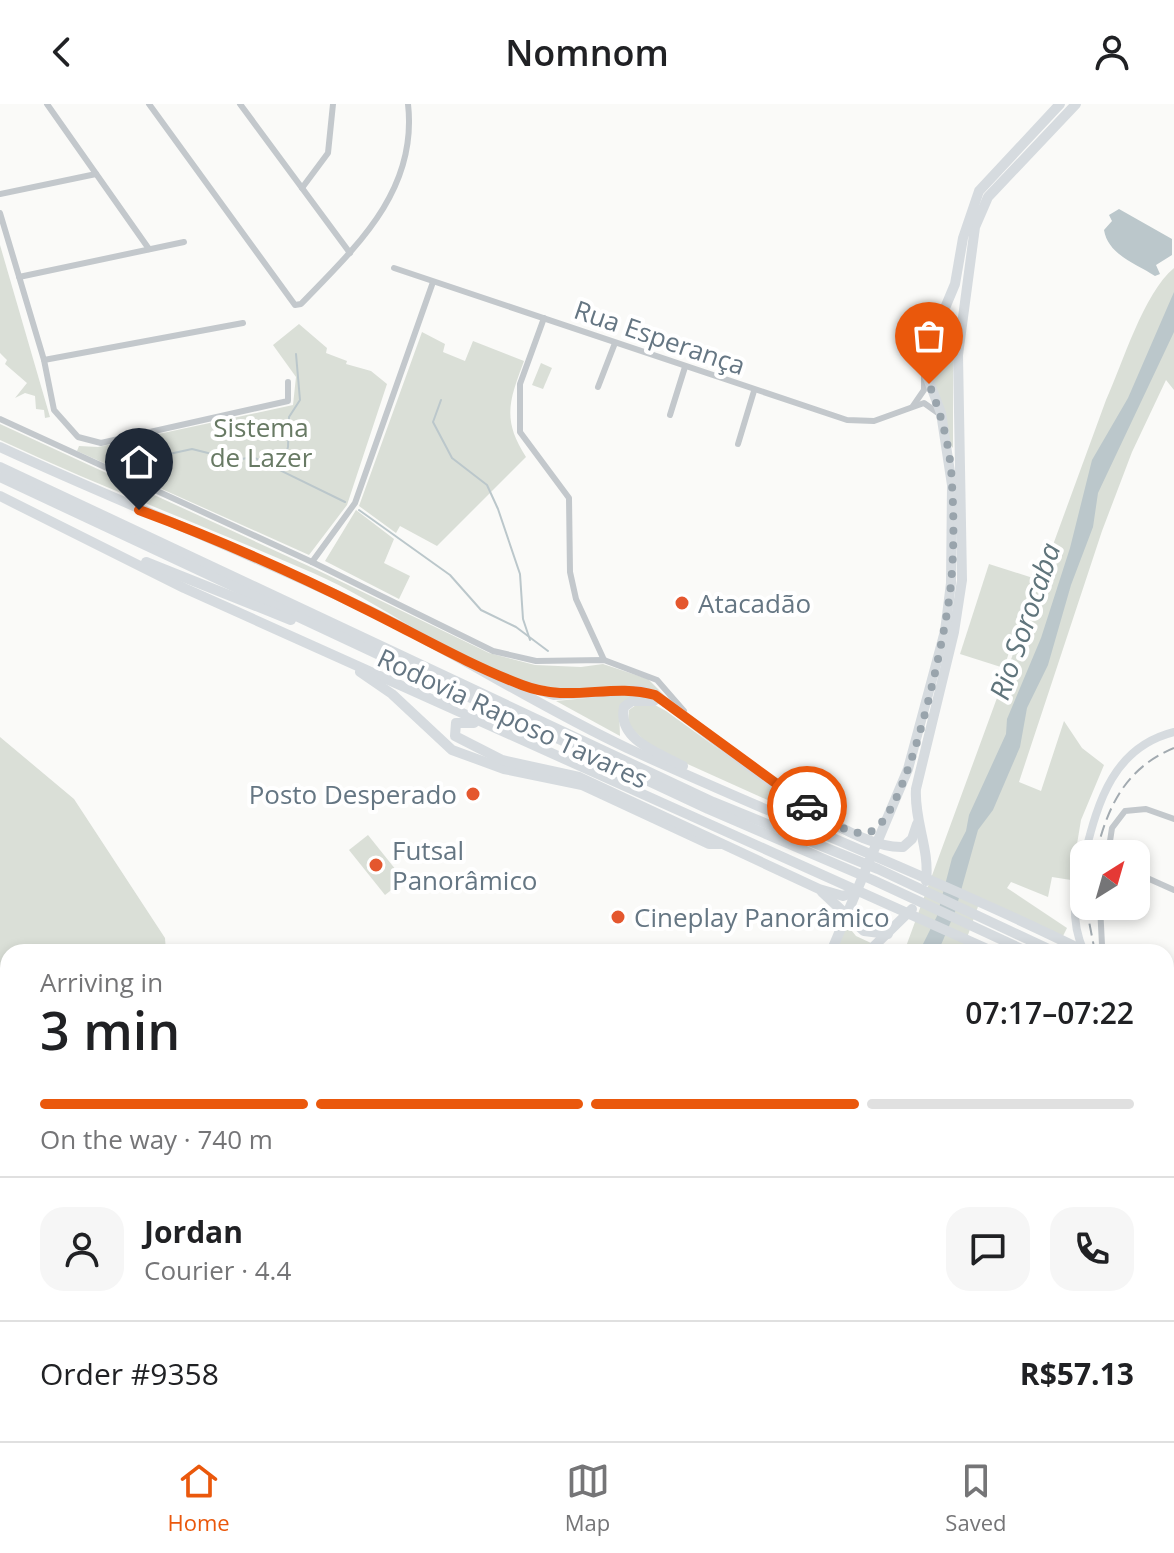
<!DOCTYPE html>
<meta charset="utf-8">
<style>
:root{--surface:#fff;--page:#f6f6f6;--text:#202124;--muted:#757577;--line:#e0e0e0;--accent:#ea580c}
body{margin:0;font-family:"Open Sans",sans-serif;background:var(--page);color:var(--text);height:100vh;display:flex;flex-direction:column;font-size:30px;white-space:nowrap}
*{box-sizing:border-box;margin:0}
p{font-size:26px;color:var(--muted)}
.icon{flex:none;width:44px;height:44px;fill:none;stroke:currentColor;stroke-width:2;stroke-linecap:round;stroke-linejoin:round}
.map{position:relative;flex:1;overflow:hidden}
.sheet{position:absolute;left:0px;top:840px;width:1174px;height:498px;display:flex;flex-direction:column;background:var(--surface);border-radius:24px 24px 0 0;box-shadow:0 4px 12px #0003}
.sheet>*{flex:none}
.needle{width:52px;rotate:37deg}
.buttons{position:absolute;left:1070px;top:736px;display:grid;gap:16px}
.buttons a{display:grid;place-items:center;width:80px;height:80px;border-radius:16px;background:var(--surface);box-shadow:0 4px 12px #0003;font-size:40px}
.pin{position:absolute;display:grid;place-items:center;width:68px;height:68px;color:#fff;margin:-82px -34px;border-radius:50% 50% 50% 0;rotate:-45deg;box-shadow:0 0 8px #0007}
.pin .icon{rotate:45deg}
.courier{position:absolute;display:grid;place-items:center;width:80px;height:80px;margin:-40px;border:6px solid #ea580c;border-radius:50%;background:#fff;color:#222;box-shadow:0 2px 10px #0007}
.headline em{font-style:normal;font-weight:600}
.headline div{display:flex;flex-direction:column-reverse}
.headline{display:flex;align-items:center;justify-content:space-between;height:136px;padding:0 40px}
h1{font-size:52px;font-weight:600;line-height:60px}
.bar{display:grid;grid-template-columns:repeat(4,1fr);gap:12px 8px;align-content:center;height:96px;padding:0 40px}
.bar i{height:10px;border-radius:6px;background:var(--line)}
.bar .selected{background:var(--accent)}
.bar p{grid-column:span 4}
.line{display:flex;align-items:center;gap:20px;padding:0 40px;border-top:2px solid var(--line)}
.line div{flex:1}
.round{display:grid;place-items:center;flex:none;width:84px;height:84px;border-radius:24px;background:var(--page)}
header{display:flex;justify-content:space-between;align-items:center;height:104px;padding:0 40px;background:var(--surface);font-size:36px;font-weight:600}
.dock{display:flex;justify-content:space-around;align-items:center;height:112px;border-top:2px solid var(--line);background:var(--surface);font-size:22px;color:var(--muted)}
.dock a{display:grid;justify-items:center;gap:4px}
.dock .selected{color:var(--accent)}
.map>svg:first-child{display:block}
</style>
<header><svg class="icon" aria-label="back" viewBox="0 0 24 24"><path d="M15 5l-7 7 7 7"/></svg>Nomnom<svg class="icon" aria-label="person" viewBox="0 0 24 24"><circle cx="12" cy="8" r="4"/><path d="M4 21q1-7 8-7t8 7"/></svg></header>
<div class="map">
<svg width="1174" height="1337" viewBox="0 0 1174 1337">
<rect width="100%" height="100%" fill="#fafaf8"/>
<!-- green -->
<g fill="#dadfd7">
<polygon points="0,141 50,313 45,314 44,306 36,305 35,292 25,289 15,294 27,279 5,260 7,256 0,249"/>
<path d="M1174 164V286L1166 276 1132 348 1102 427 1019 678 1041 687 1064 617 1082 644 1104 661 1081 716 1071 776 1052 773 1048 793 1011 778 1007 784 1067 824 1063 832 981 794 962 848H904L1106 296C1123 259 1143 190 1174 164Z"/>
<polygon points="299,220 327,244 326,249 347,257 346,260 371,267 387,280 347,401 309,451 77,347 79,342 98,343 293,301 296,273 273,241"/>
<path d="M422 228 445 240 443 248 465 257 473 237 524 257C509 297 502 316 526 353L437 442 400 422 396 429 359 402Z"/>
<path d="M941 235 948 236 953 243V344C938 328 921 251 941 235Z"/>
<polygon points="541,259 552,264 543,285 532,281"/>
<path d="M0 320 315 465 489 549 535 561 581 563 603 560 648 575 668 595 657 590C613 588 567 590 524 577 449 555 385 500 313 469 209 424 103 384 0 336Z"/>
<polygon points="356,406 394,435 384,459 410,472 399,495 325,457"/>
<polygon points="989,460 1033,474 1004,564 960,550"/>
<polygon points="628,590 646,591 619,603 620,632 556,597"/>
<polygon points="636,601 655,601 666,607 811,712 865,736 863,739 652,644 628,621 629,606"/>
<polygon points="0,633 74,695 165,834 166,848 8,848 8,953 0,938"/>
<polygon points="368,731 404,776 385,791 349,746"/>
<polygon points="847,821 856,832 871,839 863,848 836,848"/>
<polygon points="1166,939 1174,943 1174,992 1166,993"/>
</g>
<!-- water -->
<g fill="#bbc7cb">
<path d="M1119 105 1172 135V151L1156 161 1160 170 1155 172C1137 160 1108 151 1104 126L1112 117 1109 111Z"/>
<polygon points="1174,188 1174,228 1098,389 1093,423 1071,481 1048,561 1027,604 1020,643 993,706 978,726 955,808 938,848 919,848 937,812 952,754 966,727 969,711 1006,630 1007,615 1041,534 1070,444 1092,356 1128,294"/>
<polygon points="653,1330 687,1330 685,1337 628,1337"/>
</g>
<g fill="none" stroke-linecap="round" stroke-linejoin="round">
<!-- stream -->
<g stroke="#bbc7cb" stroke-width="2">
<polyline points="441,296 433,318 452,354 487,381 498,405 520,470 523,515 530,536"/>
<polyline points="282,363 288,343 289,313 300,296 296,250"/>
<polyline points="126,366 151,354 192,345 236,356 253,353 345,398"/>
<polyline points="359,406 450,471 481,506 516,523 548,547"/>
<polyline points="1166,996 1174,996"/>
</g>
<!-- street -->
<g stroke="#c3c8cc" stroke-width="6">
<polyline points="47,0 149,145"/>
<path d="M149 0 295 201 301 200C356 143 418 87 408 0"/>
<polyline points="240,0 350,149"/>
<polyline points="302,84 328,49 333,0"/>
<polyline points="0,90 96,70"/>
<polyline points="0,109 44,256 54,306 78,333 101,339 288,297 288,278"/>
<polyline points="394,164 847,316 874,317 924,299 938,309"/>
<polyline points="19,173 184,138"/>
<polyline points="544,214 520,280 520,328 569,394 570,468 576,495 604,556"/>
<polyline points="44,256 243,219"/>
<polyline points="598,283 615,239"/>
<polyline points="913,302 924,286 924,273"/>
<polyline points="670,311 685,263"/>
<polyline points="0,315 312,458 493,547 536,557 604,556 657,576 684,607"/>
<polyline points="738,340 754,287"/>
<polyline points="312,458 355,399 433,178"/>
<polyline points="1108,750 1112,724 1125,707 1146,705 1174,715"/>
<polyline points="1136,769 1174,786"/>
<polyline points="1100,802 1102,841 1109,848"/>
<polyline points="1166,876 1174,880"/>
<polyline points="1166,1262 1174,1264"/>
<polyline points="1166,1303 1174,1294"/>
<polyline points="897,1330 902,1337"/>
<polyline points="1058,1337 1064,1330"/>
<polyline points="1137,1337 1142,1330"/>
</g>
<!-- secondary -->
<g stroke="#d6dbdf" stroke-width="8">
<path d="M1085 750C1098 697 1114 643 1174 628"/>
<path d="M1084 848C1069 814 1075 789 1084 754"/>
<polyline points="0,1231 8,1228"/>
<polyline points="861,1337 867,1330"/>
</g>
<!-- highway -->
<g stroke="#d6dbdf" stroke-width="10">
<polyline points="933,231 951,231 957,245"/>
<path d="M0 343C119 398 241 445 360 502 451 545 535 601 627 644 779 714 936 774 1086 848"/>
<polyline points="0,363 713,698 878,765 1055,848"/>
<polyline points="0,373 708,705 873,776 1028,848"/>
<polyline points="0,392 184,484 994,848"/>
<polyline points="146,458 291,516"/>
<polyline points="360,568 392,590 452,646 504,665 582,681 709,740 721,740"/>
<path d="M511 577 554 591 639 586 655 591C712 629 837 745 903 743L912 735 917 720"/>
<path d="M654 597H632L624 603C617 636 659 649 683 662"/>
<polyline points="474,619 456,619 455,632 502,656 579,673 819,785 843,792 855,788"/>
<path d="M926 777C930 745 914 717 916 685L954 528 962 476 958 251 975 123 988 93 1076 0"/>
<polyline points="822,788 864,827 888,830"/>
<polyline points="831,848 908,665 945,527 951,479 952,381 941,309 926,269 927,247 955,180 963,134 979,87 1060,0"/>
<polyline points="868,848 912,805"/>
<polyline points="1166,888 1174,892"/>
<polyline points="1166,902 1174,906"/>
<polyline points="1166,914 1174,918"/>
<polyline points="1166,933 1174,937"/>
<polyline points="349,1337 354,1330"/>
<polyline points="375,1337 382,1330"/>
</g>
<!-- rail -->
<g stroke="#a2aab0" stroke-width="2" stroke-dasharray="12 6" stroke-linecap="butt">
<path d="M1096 750C1108 701 1126 664 1174 644"/>
<polyline points="1086,802 1095,848"/>
<polyline points="1044,1337 1050,1330"/>
</g>
</g>
<g fill="none" stroke-linecap="round" stroke-linejoin="round">
<!-- done -->
<path stroke="#99a4ac" stroke-width="8" stroke-dasharray="0 14.4" d="M807 702C821 712 849 732 867 729 908 721 948 519 951 479 954 447 954 413 952 381 951 346 942 312 929 280"/>
<!-- route -->
<path stroke="#ea580c" stroke-width="10" d="M139 406C215 434 291 468 363 504 416 530 467 560 522 581 571 600 610 578 655 591L807 702"/>
</g>
<!-- markers -->
<g fill="#e4572e" stroke="#fff" stroke-width="3">
<circle cx="682" cy="499" r="8"/>
<circle cx="473" cy="690" r="8"/>
<circle cx="376" cy="761" r="8"/>
<circle cx="618" cy="813" r="8"/>
</g>
<g text-anchor="middle" dominant-baseline="central" stroke-width="8" stroke-linejoin="round" paint-order="stroke">
<!-- street labels -->
<g font-size="26" fill="#657683" stroke="#fff">
<text transform="translate(660 233) rotate(19)">Rua Esperança</text>
<text transform="translate(513 614) rotate(25)">Rodovia Raposo Tavares</text>
</g>
<!-- park labels -->
<g font-size="26" fill="#687a64" stroke="#fff">
<text x="261" y="323">Sistema<tspan x="261" dy="30">de Lazer</tspan></text>
</g>
<!-- poi labels -->
<g font-size="26" fill="#657683" stroke="#fff" text-anchor="start">
<text x="698" y="499">Atacadão</text>
<text x="457" y="690" text-anchor="end">Posto Desperado</text>
<text x="392" y="746">Futsal<tspan x="392" dy="30">Panorâmico</tspan></text>
<text x="634" y="813">Cineplay Panorâmico</text>
</g>
<!-- water labels -->
<g font-size="28" font-style="italic" fill="#60757c" stroke="#fff">
<text transform="translate(1024 517) rotate(-71)">Rio Sorocaba</text>
</g>
</g>
</svg>
<div class="buttons">
<a><svg class="needle" viewBox="-14 -14 28 28"><path d="M0-13l5 13h-10z" fill="#e53935"/><path d="M0 13l5-13h-10z" fill="#757577"/></svg></a>
</div>
<div class="pin" style="left:929px;top:280px;background:#ea580c"><svg class="icon" aria-label="bag" viewBox="0 0 24 24"><path d="M5 8h14l-1 12H6zM9 8a3 3 0 0 1 6 0"/></svg></div>
<div class="pin" style="left:139px;top:406px;background:#1f2937"><svg class="icon" aria-label="home" viewBox="0 0 24 24"><path d="M3 11l9-7 9 7M6 9v11h12V9"/></svg></div>
<div class="courier" style="left:807px;top:702px"><svg class="icon" aria-label="car" viewBox="0 0 24 24"><path d="M5 17H2v-5l4-1 3-4h7l3 4 3 1v5h-3M9 17h6M6 11h13"/><circle cx="7" cy="17" r="2"/><circle cx="17" cy="17" r="2"/></svg></div>
<section class="sheet">
<div class="headline"><div><h1>3 min</h1><p>Arriving in</p></div><em>07:17–07:22</em></div>
<div class="bar"><i class="selected"></i><i class="selected"></i><i class="selected"></i><i></i><p>On the way · 740 m</p></div>
<div class="line" style="height:144px"><a class="round"><svg class="icon" aria-label="person" viewBox="0 0 24 24"><circle cx="12" cy="8" r="4"/><path d="M4 21q1-7 8-7t8 7"/></svg></a><div><b>Jordan</b><p>Courier · 4.4</p></div><a class="round"><svg class="icon" aria-label="chat" viewBox="0 0 24 24"><path d="M4 5h16v11H9l-5 4z"/></svg></a><a class="round"><svg class="icon" aria-label="phone" viewBox="0 0 24 24"><path d="M5 4h4l2 5-3 2q2 4 5 5l2-3 5 2v4C11 20 4 13 5 4z"/></svg></a></div>
<div class="line" style="height:104px"><div>Order #9358</div><b>R$57.13</b></div>
</section>
</div>
<nav class="dock">
<a class="selected"><svg class="icon" aria-label="home" viewBox="0 0 24 24"><path d="M3 11l9-7 9 7M6 9v11h12V9"/></svg>Home</a>
<a><svg class="icon" aria-label="map" viewBox="0 0 24 24"><path d="M3 6l6-2 6 2 6-2v14l-6 2-6-2-6 2zM9 4v14M15 6v14"/></svg>Map</a>
<a><svg class="icon" aria-label="saved" viewBox="0 0 24 24"><path d="M7 4h10v16l-5-4-5 4z"/></svg>Saved</a>
</nav>
